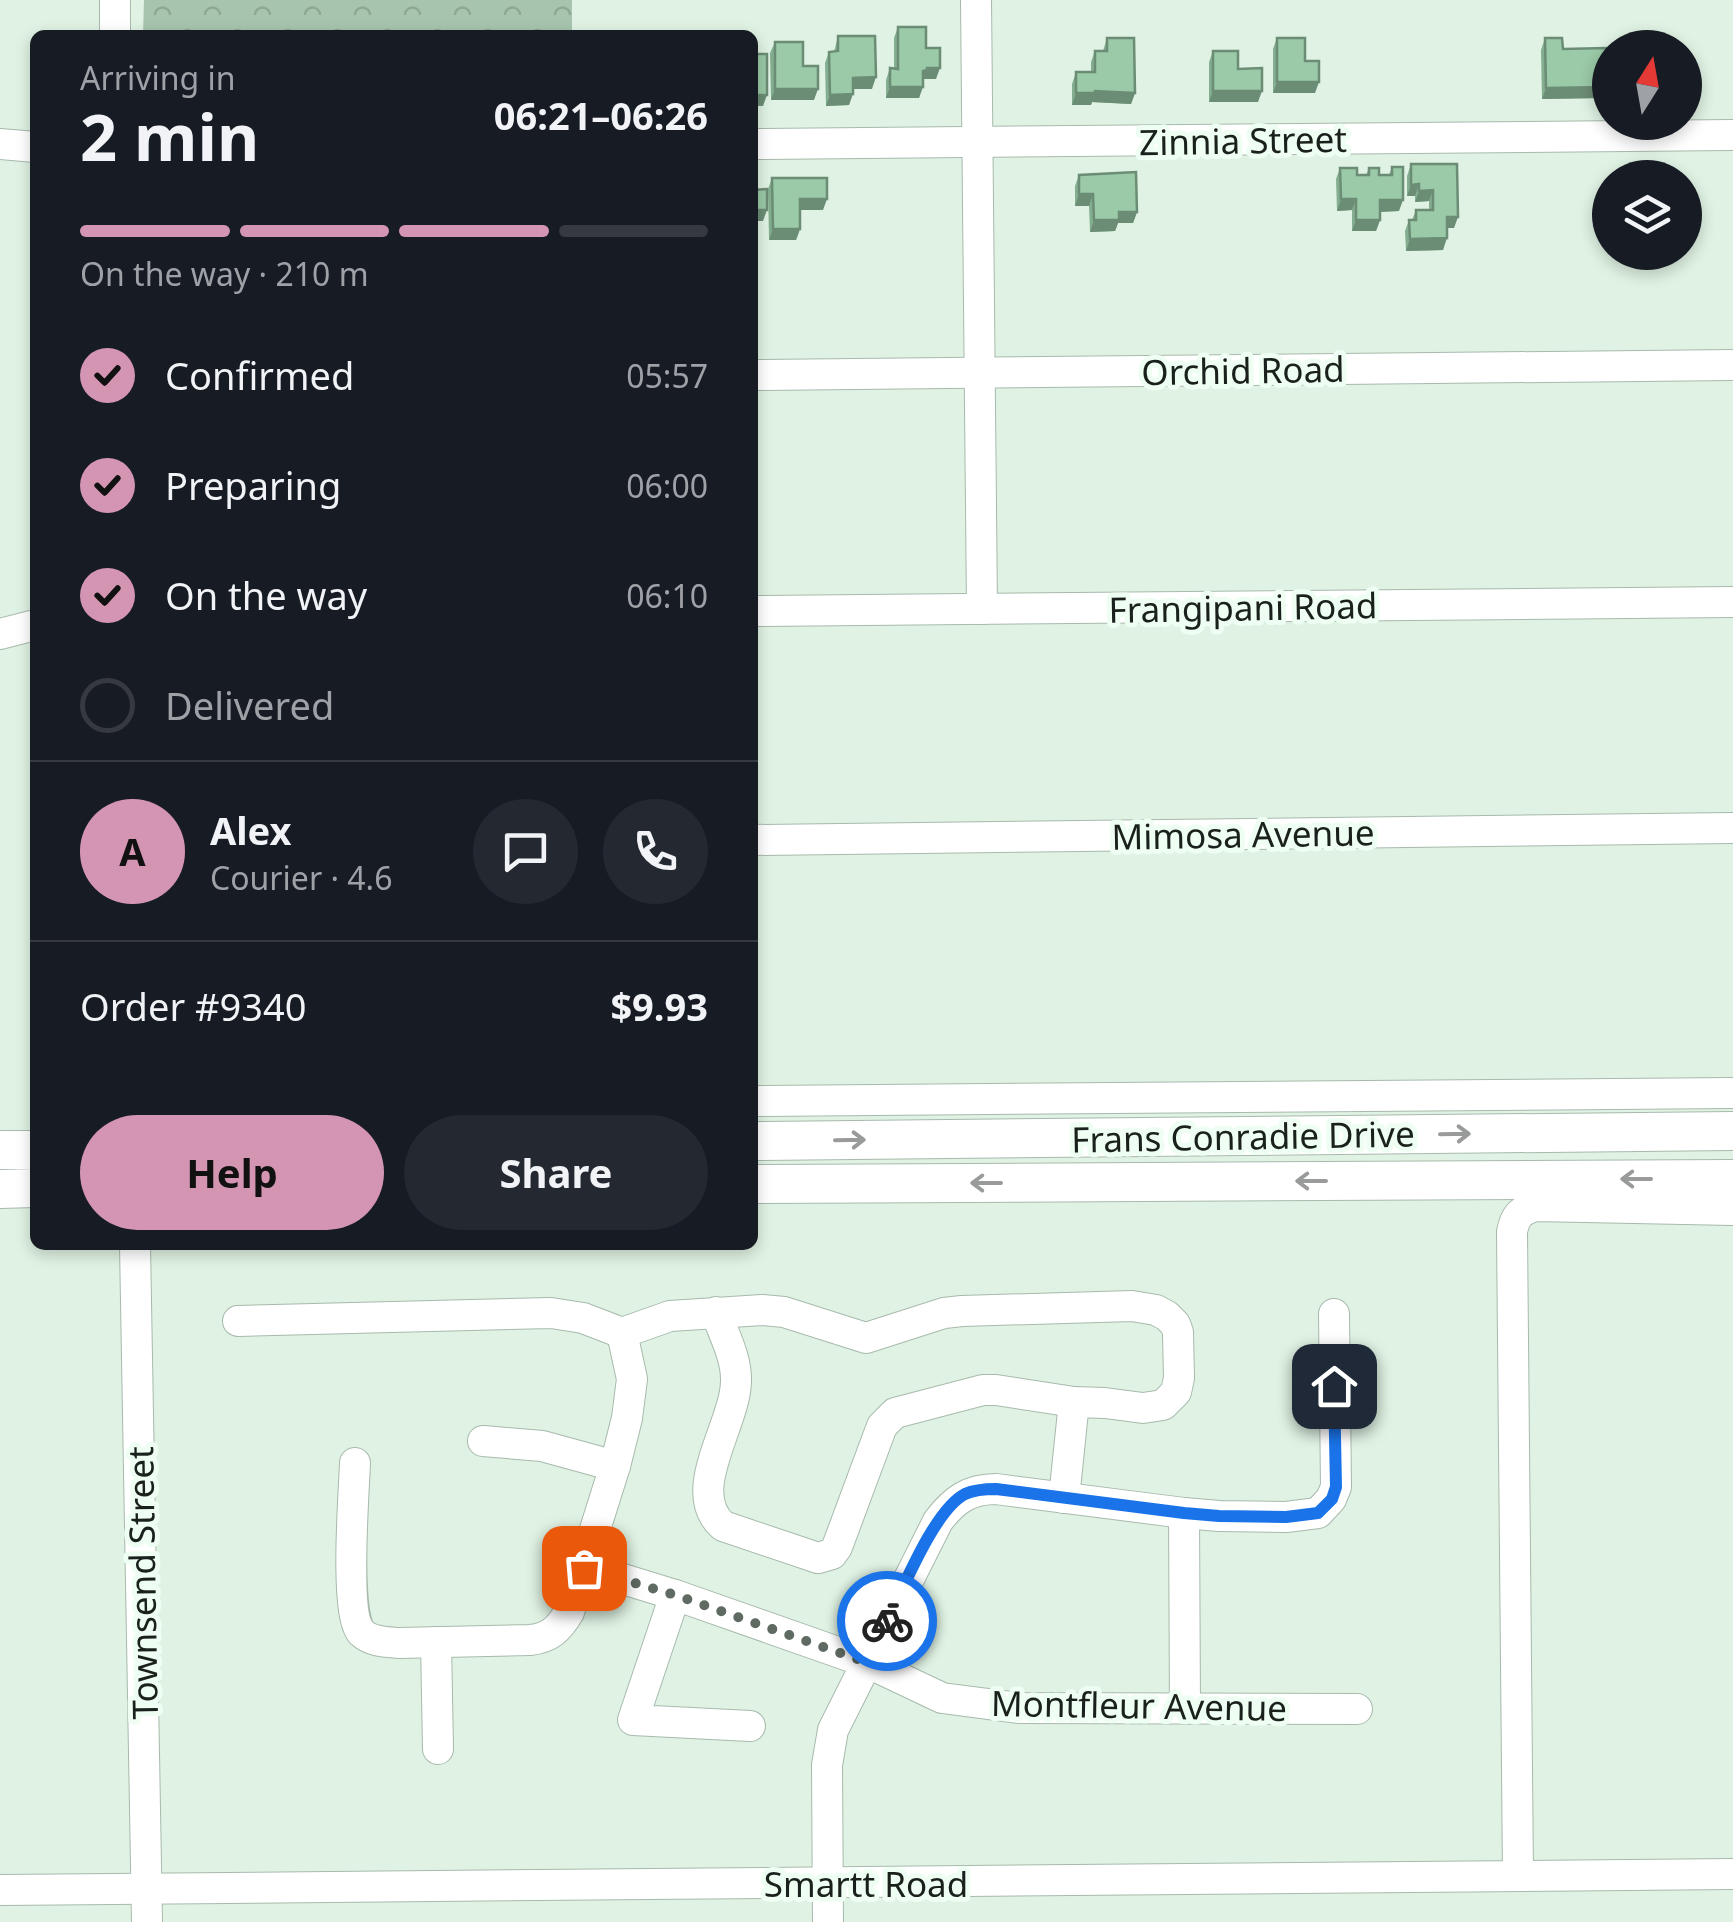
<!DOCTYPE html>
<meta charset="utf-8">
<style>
:root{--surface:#171b24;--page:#242831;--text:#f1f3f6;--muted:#9ea1a6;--line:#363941;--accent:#d395b2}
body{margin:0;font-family:"Noto Sans",sans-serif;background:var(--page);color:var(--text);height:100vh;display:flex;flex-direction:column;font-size:38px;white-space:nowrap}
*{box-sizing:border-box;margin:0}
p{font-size:32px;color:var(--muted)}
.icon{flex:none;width:55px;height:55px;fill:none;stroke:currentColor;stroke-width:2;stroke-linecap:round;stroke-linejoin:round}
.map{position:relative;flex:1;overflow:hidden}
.details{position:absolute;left:30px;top:30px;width:728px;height:1220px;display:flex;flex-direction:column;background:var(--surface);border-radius:15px;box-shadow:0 5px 15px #0003}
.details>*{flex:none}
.needle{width:65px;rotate:11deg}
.controls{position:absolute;left:1592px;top:30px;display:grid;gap:20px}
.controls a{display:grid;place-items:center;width:110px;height:110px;border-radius:50%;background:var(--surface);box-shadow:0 5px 15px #0003;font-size:50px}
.pin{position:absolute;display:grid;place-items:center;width:85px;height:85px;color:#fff;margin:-42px;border-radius:20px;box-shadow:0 5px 15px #0006}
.courier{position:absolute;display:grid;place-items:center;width:100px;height:100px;margin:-50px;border:8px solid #1a73e8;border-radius:50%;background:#fff;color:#222;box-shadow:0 2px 12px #0007}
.summary em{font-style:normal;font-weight:700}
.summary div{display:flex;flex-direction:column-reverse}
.summary{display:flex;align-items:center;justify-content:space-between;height:170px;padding:0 50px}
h1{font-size:65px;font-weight:700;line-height:75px}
.bar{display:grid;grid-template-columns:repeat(4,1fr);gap:15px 10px;align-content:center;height:120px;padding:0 50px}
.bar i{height:12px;border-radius:8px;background:var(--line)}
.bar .selected{background:var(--accent)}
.bar p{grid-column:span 4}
.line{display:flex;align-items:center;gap:25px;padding:0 50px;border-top:2px solid var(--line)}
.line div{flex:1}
.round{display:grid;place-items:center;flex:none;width:105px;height:105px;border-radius:52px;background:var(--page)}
ol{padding:0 50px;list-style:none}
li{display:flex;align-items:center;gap:30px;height:110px}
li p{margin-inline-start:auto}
li .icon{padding:10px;border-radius:50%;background:var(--accent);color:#111;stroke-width:4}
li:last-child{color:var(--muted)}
li i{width:55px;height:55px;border:5px solid var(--line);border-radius:50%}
.action{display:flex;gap:20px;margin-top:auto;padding:20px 50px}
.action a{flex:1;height:115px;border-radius:60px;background:var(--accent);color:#111;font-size:40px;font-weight:700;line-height:115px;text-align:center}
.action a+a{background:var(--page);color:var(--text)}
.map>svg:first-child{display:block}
</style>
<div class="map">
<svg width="1733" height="1922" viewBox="0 0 1733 1922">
<defs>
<pattern id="forest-crowns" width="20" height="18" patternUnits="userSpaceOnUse" patternTransform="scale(2.5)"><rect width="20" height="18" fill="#a6c4ae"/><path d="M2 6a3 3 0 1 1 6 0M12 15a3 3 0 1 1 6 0" fill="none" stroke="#8ea895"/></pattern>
</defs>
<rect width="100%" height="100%" fill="#dff2e3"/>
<!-- forest -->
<polygon fill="url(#forest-crowns)" points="144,0 572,0 572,35 143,35"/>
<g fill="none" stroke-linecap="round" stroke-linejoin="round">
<defs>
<g id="minor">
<polyline points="115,0 115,35"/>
<polyline points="976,0 982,609"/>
<polyline points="0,144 35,147"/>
<polyline points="752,144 1733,135"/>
<polyline points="752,375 1733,365"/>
<polyline points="752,611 1733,602"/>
<polyline points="0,634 35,625"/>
<polyline points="752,840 1733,828"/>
<polyline points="752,1101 1733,1093"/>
<polyline points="135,1245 147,1922"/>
<path d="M238 1321 551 1313 583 1318 622 1333 670 1316 762 1310 784 1312 866 1338 944 1313 962 1311 1132 1306 1156 1310 1167 1316 1175 1324 1178 1332 1179 1378 1176 1392 1163 1405 1143 1408 1105 1403 1074 1402 996 1390H983L895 1413 882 1426 837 1547 832 1554 818 1558 723 1526C683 1491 737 1423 736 1379 736 1356 723 1333 716 1312"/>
<polyline points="483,1441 542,1446 615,1466"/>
<path d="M355 1463C354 1492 344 1616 362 1633 371 1642 388 1642 399 1643L530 1640C550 1638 559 1629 569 1612L615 1466 627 1418 632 1379 622 1333"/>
<polyline points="1064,1498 1074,1402"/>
<polyline points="1184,1513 1185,1709"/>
<polyline points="584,1567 675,1595 866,1662 942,1698 1018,1708 1357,1709"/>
<polyline points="675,1595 633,1720 750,1726"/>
<polyline points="436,1642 438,1749"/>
<path d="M1518 1876 1512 1232C1515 1216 1520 1211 1535 1206L1733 1210"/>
<polyline points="0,1890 1733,1874"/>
<path d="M828 1922 827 1765 833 1730 938 1521C954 1500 969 1489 996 1489L1184 1513 1219 1516 1286 1517 1318 1513 1331 1499 1336 1487 1334 1314"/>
</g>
<g id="major">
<polyline points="752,1141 1733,1131"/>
<polyline points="0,1150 35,1150"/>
<polyline points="752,1184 1733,1179"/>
<polyline points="0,1189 35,1188"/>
</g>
</defs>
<!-- minor casing -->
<use href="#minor" stroke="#a7baac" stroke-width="32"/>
<!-- major casing -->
<use href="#major" stroke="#a7baac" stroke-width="40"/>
<!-- minor -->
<use href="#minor" stroke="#fff" stroke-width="30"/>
<!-- major -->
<use href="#major" stroke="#fff" stroke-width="38"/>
</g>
<!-- wall -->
<g fill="#84ae90">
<polygon points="898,27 926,48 936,79 924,79 919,98 886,98 886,80 890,68 894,68 894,38"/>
<polygon points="838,36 872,89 853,89 849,105 826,106 825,63 829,52 834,52"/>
<polygon points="1107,38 1135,93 1131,104 1092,102 1091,105 1072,105 1072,84 1076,72 1091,72 1091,62 1095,51 1103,51"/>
<polygon points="1277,38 1305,61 1315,93 1273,93 1273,49"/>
<polygon points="1545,38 1563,49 1606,87 1602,98 1542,99 1541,50"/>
<polygon points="775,42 803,66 814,100 771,100 770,53"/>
<polygon points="1213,51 1238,69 1258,102 1209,102 1209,62"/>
<polygon points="1610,73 1610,99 1608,99 1607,81"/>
<polygon points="1411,164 1457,164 1454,228 1447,228 1443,250 1406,251 1405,231 1409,220 1412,220 1416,210 1429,210 1429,201 1415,202 1415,196 1407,196 1407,176"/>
<polygon points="1392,167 1399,211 1380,212 1380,220 1376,231 1352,231 1352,210 1337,211 1336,179 1340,168 1357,175 1366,175 1369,168 1379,175 1389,175"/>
<polygon points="1079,175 1137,212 1133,223 1118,223 1115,231 1090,232 1089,206 1075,206 1075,186"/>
<polygon points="772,178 823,210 800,210 800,229 796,240 769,240 768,189"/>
</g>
<!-- shaded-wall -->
<g fill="#6c8d75">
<polygon points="927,68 940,68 936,79 924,79 923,82 923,71"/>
<polygon points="876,77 872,89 849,89 853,78"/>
<polygon points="1277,82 1319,82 1315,93 1273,93"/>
<polygon points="890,87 923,87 919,98 886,98"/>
<polygon points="1606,87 1602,98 1542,99 1546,88"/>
<polygon points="775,89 818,89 814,100 771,100"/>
<polygon points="1095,91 1135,93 1131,104 1092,102 1091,105 1072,105 1076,93"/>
<polygon points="1213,91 1262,91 1258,102 1209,102"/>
<polygon points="853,94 849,105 826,106 830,95"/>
<polygon points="752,95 767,95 763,106 752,106"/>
<polygon points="1419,184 1415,196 1407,196 1411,185"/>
<polygon points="1433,190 1429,201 1415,202 1419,191"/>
<polygon points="1079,194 1093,194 1089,206 1075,206"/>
<polygon points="800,199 827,199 823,210 796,210"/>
<polygon points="1341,199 1356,199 1352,210 1337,211"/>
<polygon points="1380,200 1403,200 1399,211 1376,212"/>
<polygon points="752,210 767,210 763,221 752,221"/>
<polygon points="1119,212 1137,212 1133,223 1118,223 1115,231 1090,232 1094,220"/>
<polygon points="1447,217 1458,217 1454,228 1443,228"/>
<polygon points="1356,220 1380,220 1376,231 1352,231"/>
<polygon points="773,229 800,229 796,240 769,240"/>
<polygon points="1447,238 1443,250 1406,251 1410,239"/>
</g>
<!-- building -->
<g fill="#9acaa7" stroke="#6c8d75" stroke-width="2.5">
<polygon points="898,27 926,27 926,48 940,48 940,68 927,68 927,70 923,71 923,87 890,87 890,68 898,69"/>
<rect x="717" y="34" width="29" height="1"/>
<polygon points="838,36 875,36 876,77 853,78 853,94 830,95 829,52 838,51"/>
<polygon points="1107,38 1134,38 1135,93 1095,91 1095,93 1076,93 1076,72 1095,72 1095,51 1107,51"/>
<polygon points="1277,38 1305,38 1305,61 1319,61 1319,82 1277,82"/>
<polygon points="1545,38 1562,38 1563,49 1606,48 1606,87 1546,88"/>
<polygon points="775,42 803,42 803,66 818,66 818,89 775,89"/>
<polygon points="1213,51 1238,51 1238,69 1262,68 1262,91 1213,91"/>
<rect x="752" y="54" width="15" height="41"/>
<polygon points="1411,164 1457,164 1458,217 1447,217 1447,238 1410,239 1409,220 1416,220 1416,210 1433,210 1433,190 1419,191 1419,184 1411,185"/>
<polygon points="1392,167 1403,167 1403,200 1380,200 1380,220 1356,220 1356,199 1341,199 1340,168 1357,168 1357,175 1369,175 1369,168 1379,168 1379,175 1392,175"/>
<polygon points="1136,172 1137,212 1119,212 1119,220 1094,220 1093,194 1079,194 1079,175"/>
<polygon points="772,178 827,178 827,199 800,199 800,229 773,229"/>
<polygon points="767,189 767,210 752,210 752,190"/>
</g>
<!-- one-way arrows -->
<defs><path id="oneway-shaft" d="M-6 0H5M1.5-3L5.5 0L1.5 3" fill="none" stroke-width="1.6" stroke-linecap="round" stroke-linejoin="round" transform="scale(2.5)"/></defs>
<g stroke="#989b99">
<use href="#oneway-shaft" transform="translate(1455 1134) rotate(-1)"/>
<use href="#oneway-shaft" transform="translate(850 1140) rotate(-1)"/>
<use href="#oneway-shaft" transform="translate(1636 1179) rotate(180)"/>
<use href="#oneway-shaft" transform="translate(1311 1181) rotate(180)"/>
<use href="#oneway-shaft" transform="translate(986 1183) rotate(180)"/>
</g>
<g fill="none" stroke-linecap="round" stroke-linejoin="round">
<!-- done -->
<polyline stroke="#5f6a62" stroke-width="10" stroke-dasharray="0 18" points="584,1568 675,1595 866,1662 887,1621"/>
<!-- route -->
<path stroke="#1a73e8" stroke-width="12" d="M887 1621C903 1589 934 1510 965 1494 974 1490 985 1489 996 1489L1184 1513 1219 1516 1286 1517 1318 1513 1332 1499 1336 1487 1334 1386"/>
</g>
<g text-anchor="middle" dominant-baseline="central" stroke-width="10" stroke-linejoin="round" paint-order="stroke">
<!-- street labels -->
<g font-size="35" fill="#1a211c" stroke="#effef2">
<text transform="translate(1243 140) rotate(-1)">Zinnia Street</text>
<text transform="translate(1243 370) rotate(-1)">Orchid Road</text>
<text transform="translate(1243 607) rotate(-1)">Frangipani Road</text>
<text transform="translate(1243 834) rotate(-1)">Mimosa Avenue</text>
<text transform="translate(1243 1136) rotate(-1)">Frans Conradie Drive</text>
<text transform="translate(142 1583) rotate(-91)">Townsend Street</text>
<text transform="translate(1139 1705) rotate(1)">Montfleur Avenue</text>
<text x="866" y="1883">Smartt Road</text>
</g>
</g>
</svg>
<div class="controls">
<a><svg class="needle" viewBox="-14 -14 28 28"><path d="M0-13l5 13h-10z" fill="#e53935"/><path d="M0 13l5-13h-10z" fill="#9ea1a6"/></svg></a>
<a><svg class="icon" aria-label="layers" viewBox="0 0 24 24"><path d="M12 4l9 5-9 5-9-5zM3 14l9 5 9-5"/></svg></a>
</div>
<div class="pin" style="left:584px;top:1568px;background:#ea580c"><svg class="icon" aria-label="bag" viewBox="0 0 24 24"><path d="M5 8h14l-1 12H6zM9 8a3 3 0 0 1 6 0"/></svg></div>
<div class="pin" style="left:1334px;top:1386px;background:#1f2937"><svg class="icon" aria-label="home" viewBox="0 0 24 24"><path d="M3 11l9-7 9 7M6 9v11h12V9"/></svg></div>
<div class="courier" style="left:887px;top:1621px"><svg class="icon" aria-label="bike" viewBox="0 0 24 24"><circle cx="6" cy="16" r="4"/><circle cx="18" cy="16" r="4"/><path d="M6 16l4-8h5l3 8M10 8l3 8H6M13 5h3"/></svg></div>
<section class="details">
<div class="summary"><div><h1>2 min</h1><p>Arriving in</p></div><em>06:21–06:26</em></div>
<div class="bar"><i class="selected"></i><i class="selected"></i><i class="selected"></i><i></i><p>On the way · 210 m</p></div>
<ol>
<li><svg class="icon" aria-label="check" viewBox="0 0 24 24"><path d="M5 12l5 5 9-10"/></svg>Confirmed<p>05:57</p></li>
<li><svg class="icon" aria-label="check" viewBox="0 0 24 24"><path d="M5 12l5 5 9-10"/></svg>Preparing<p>06:00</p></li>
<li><svg class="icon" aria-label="check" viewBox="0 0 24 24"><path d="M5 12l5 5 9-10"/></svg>On the way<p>06:10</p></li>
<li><i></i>Delivered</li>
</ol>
<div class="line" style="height:180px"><b class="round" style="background:var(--accent);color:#111">A</b><div><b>Alex</b><p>Courier · 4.6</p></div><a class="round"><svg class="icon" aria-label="chat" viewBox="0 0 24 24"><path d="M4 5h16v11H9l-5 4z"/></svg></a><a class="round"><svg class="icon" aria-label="phone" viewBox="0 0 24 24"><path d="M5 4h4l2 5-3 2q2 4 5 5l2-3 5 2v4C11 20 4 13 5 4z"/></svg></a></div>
<div class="line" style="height:130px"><div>Order #9340</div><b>$9.93</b></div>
<div class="action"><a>Help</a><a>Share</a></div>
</section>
</div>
